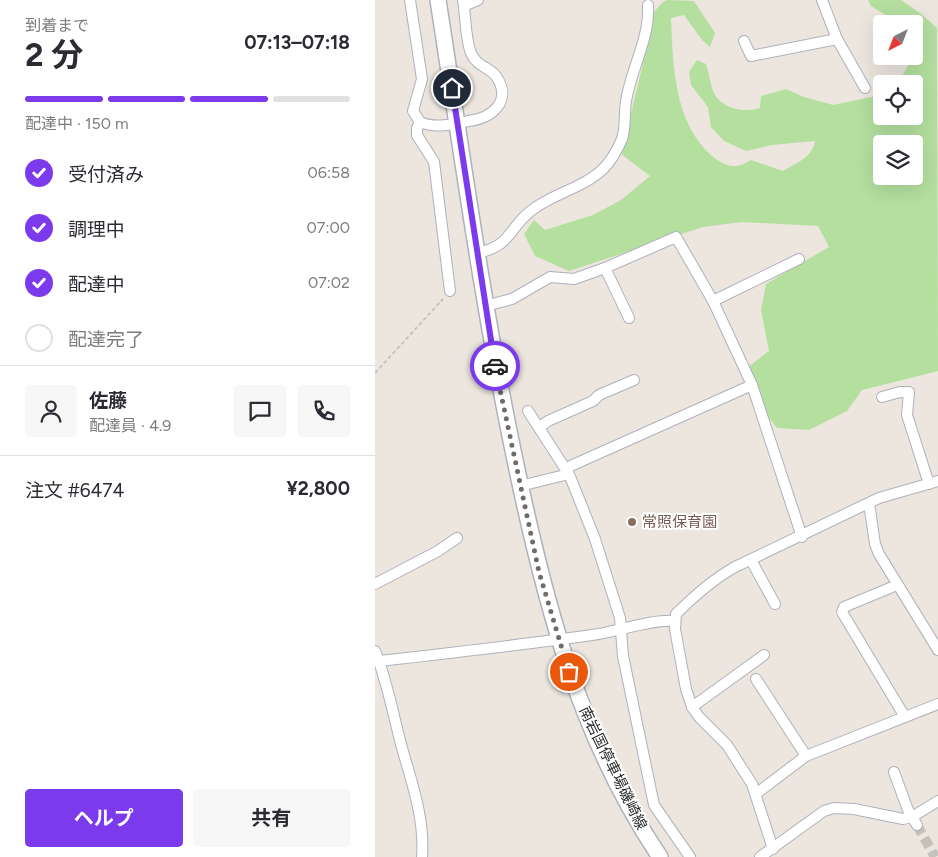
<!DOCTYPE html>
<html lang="ja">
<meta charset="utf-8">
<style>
:root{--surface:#fff;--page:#f7f7f7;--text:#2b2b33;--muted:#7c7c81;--line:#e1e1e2;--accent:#7c3aed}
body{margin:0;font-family:Figtree,"Noto Sans JP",sans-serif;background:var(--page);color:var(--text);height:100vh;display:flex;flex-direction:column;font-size:19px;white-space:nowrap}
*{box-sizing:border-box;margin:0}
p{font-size:16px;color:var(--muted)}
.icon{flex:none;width:28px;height:28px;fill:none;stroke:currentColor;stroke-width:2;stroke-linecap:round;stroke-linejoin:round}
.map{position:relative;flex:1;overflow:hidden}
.drawer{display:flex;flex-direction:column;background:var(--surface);width:375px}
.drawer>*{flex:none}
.needle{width:32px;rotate:222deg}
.fabs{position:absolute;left:498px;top:15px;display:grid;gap:10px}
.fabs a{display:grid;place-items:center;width:50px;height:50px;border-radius:5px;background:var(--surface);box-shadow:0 5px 20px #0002;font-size:25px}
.pin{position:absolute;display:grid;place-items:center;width:42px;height:42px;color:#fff;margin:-21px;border:2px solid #fff;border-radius:50%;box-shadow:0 1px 5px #0007}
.courier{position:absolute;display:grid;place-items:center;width:50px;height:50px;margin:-25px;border:4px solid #7c3aed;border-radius:50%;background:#fff;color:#222;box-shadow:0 1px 6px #0007}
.overview em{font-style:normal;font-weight:700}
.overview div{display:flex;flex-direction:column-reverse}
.overview{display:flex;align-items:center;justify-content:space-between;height:85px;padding:0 25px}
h1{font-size:32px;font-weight:700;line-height:38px}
.bar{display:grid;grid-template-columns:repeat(4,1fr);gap:8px 5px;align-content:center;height:60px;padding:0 25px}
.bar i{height:6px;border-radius:4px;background:var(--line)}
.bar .selected{background:var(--accent)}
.bar p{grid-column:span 4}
.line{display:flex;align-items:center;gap:12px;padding:0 25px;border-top:1px solid var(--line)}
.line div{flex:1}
.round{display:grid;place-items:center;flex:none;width:52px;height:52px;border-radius:5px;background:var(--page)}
ol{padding:0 25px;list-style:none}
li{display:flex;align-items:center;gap:15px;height:55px}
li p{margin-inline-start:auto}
li .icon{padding:5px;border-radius:50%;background:var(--accent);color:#fff;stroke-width:4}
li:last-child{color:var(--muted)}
li i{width:28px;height:28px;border:2px solid var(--line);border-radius:50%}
.primary-button{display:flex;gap:10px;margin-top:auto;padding:10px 25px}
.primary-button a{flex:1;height:58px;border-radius:5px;background:var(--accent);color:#fff;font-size:20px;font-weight:700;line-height:58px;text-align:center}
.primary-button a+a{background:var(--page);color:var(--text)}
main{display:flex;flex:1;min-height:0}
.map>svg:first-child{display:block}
</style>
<main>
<section class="drawer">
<div class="overview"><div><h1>2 分</h1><p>到着まで</p></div><em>07:13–07:18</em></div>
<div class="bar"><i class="selected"></i><i class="selected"></i><i class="selected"></i><i></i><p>配達中 · 150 m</p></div>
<ol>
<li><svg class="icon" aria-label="check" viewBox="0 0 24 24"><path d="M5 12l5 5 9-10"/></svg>受付済み<p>06:58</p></li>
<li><svg class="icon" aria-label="check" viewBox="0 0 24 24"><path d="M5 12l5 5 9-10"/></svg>調理中<p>07:00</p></li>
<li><svg class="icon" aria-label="check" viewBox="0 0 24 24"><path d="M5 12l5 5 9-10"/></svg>配達中<p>07:02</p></li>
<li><i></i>配達完了</li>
</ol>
<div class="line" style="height:90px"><a class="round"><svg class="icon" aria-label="person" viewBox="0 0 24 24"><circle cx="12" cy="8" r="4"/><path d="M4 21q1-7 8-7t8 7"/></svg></a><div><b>佐藤</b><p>配達員 · 4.9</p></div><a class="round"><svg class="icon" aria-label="chat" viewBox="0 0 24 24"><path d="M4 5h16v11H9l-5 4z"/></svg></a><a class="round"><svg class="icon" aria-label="phone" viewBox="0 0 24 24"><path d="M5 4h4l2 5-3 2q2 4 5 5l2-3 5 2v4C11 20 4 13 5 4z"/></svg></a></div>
<div class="line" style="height:65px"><div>注文 #6474</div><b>¥2,800</b></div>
<div class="primary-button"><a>ヘルプ</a><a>共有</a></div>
</section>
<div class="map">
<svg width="563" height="857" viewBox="0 0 563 857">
<rect width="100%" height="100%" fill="#ece6df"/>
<!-- green -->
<path fill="#b4df9f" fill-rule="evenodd" d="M292 0 319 1 340 33 335 47 327 40 309 15 296 18C298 65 299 123 337 156 343 161 352 167 361 166 366 166 372 162 376 160L408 171C421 163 438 157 440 141L397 145 371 151 349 141 336 127 333 107 316 85 314 72 322 60 331 64C334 73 335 82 338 91 345 109 369 113 385 108L386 96 411 89 429 97 458 105 506 95V116H539V84H522L539 56V24H525L496 6 493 0H526L545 13 562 28 563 371 487 390 472 411 434 430 402 428 388 410 372 368 394 351 386 310 391 284 454 247 443 226 367 222 328 227 194 271 160 256 149 234 159 220 170 230 218 215 246 200 275 176 246 154 267 68 276 15 288 2ZM506 144H539V176H506Z"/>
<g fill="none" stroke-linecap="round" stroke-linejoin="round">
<!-- minor-tunnel -->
<polyline stroke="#c5c1bb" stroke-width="10" stroke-dasharray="10 5" stroke-linecap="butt" points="542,825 560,857"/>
<defs>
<g id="minor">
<path d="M35 0 47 79 38 111 45 122C62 129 77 124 94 121 117 118 138 101 121 76 114 67 101 66 96 53 90 38 91 17 88 0"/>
<polyline points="447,0 462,39 490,88"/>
<polyline points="89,6 103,0"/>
<polyline points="369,41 376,56 462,39"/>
<polyline points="45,122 42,128 42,135 59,162 75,291"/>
<path d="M102 253C137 246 133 228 157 210 179 193 209 188 229 168 236 161 243 148 247 139 251 127 249 113 251 101 256 69 275 38 273 5"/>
<polyline points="230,268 254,318"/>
<polyline points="338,301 424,259"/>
<polyline points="110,306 137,299 175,277 199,279 230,268 301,237 338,301 377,385 427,537"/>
<polyline points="507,397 525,392 534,392 532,415 554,484"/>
<polyline points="153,411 193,473"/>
<polyline points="165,427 173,421 218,401 224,395 259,380"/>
<polyline points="191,468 377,385"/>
<polyline points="145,486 194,474 220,539 245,618 248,656 279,805 315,857"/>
<polyline points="494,503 500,544 504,554 563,650"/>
<polyline points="376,560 400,604"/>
<polyline points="0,584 63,551 82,538"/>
<polyline points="522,585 469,607 467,612 530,717"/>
<path d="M0 651C13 683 18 715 27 748 37 783 50 820 47 857"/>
<path d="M4 661C75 653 146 645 217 635 241 632 277 619 299 621"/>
<polyline points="381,679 431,756"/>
<polyline points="317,707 389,655"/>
<polyline points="519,772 533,810 542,825"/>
<polyline points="382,793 431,756 563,704"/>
<path d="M398 849 377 784 352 745 324 717 317 707 311 689 300 629 301 614C320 595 337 580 360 567L504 498 563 481"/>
<polyline points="385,857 449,811 459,808 479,809 528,819 537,817 563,801"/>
</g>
<path id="secondary" d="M63 0C87 154 108 308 140 460 169 600 204 737 285 857"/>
</defs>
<!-- minor casing -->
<use href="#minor" stroke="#afb1bb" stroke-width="12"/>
<!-- secondary casing -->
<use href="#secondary" stroke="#afb1bb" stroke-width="18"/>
<!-- path -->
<polyline stroke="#c4c4c4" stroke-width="2" stroke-dasharray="4 2.5" stroke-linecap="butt" points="0,373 68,299"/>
<!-- minor -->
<use href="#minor" stroke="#fff" stroke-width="10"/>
<!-- secondary -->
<use href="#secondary" stroke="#fff" stroke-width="15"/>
</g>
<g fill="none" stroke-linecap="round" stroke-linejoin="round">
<!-- done -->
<polyline stroke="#6f6c6a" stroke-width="5" stroke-dasharray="0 9" points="120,366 164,572 194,672"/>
<!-- route -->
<polyline stroke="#7c3aed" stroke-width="6" points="77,88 120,366"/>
</g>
<!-- markers -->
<circle fill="#8d6e63" stroke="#fff" stroke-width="2" cx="257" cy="522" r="5"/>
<g text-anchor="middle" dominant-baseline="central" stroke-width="4" stroke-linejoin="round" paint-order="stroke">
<!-- education labels -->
<g font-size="15" fill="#785e54" stroke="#fff" text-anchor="start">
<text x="267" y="522">常照保育園</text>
</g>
<!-- street labels -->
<g font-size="15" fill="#2b2b2b" stroke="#fff">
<text transform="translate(238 768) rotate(64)">南岩国停車場磯崎線</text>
</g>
</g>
</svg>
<div class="fabs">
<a><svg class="needle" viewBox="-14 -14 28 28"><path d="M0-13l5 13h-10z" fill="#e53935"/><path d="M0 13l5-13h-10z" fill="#7c7c81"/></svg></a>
<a><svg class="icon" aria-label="locate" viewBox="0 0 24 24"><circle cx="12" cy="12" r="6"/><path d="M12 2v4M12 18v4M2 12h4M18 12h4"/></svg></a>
<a><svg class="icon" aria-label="layers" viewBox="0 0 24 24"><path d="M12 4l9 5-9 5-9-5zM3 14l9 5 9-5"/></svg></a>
</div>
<div class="pin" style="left:194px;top:672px;background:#ea580c"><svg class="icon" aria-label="bag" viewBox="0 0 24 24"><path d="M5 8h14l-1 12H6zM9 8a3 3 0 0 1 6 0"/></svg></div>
<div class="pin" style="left:77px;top:88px;background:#1f2937"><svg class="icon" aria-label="home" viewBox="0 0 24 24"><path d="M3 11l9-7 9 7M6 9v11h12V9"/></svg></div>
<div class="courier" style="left:120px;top:366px"><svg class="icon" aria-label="car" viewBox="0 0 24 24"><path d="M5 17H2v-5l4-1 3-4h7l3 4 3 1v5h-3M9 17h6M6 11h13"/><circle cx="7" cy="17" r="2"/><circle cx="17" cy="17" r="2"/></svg></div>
</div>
</main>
